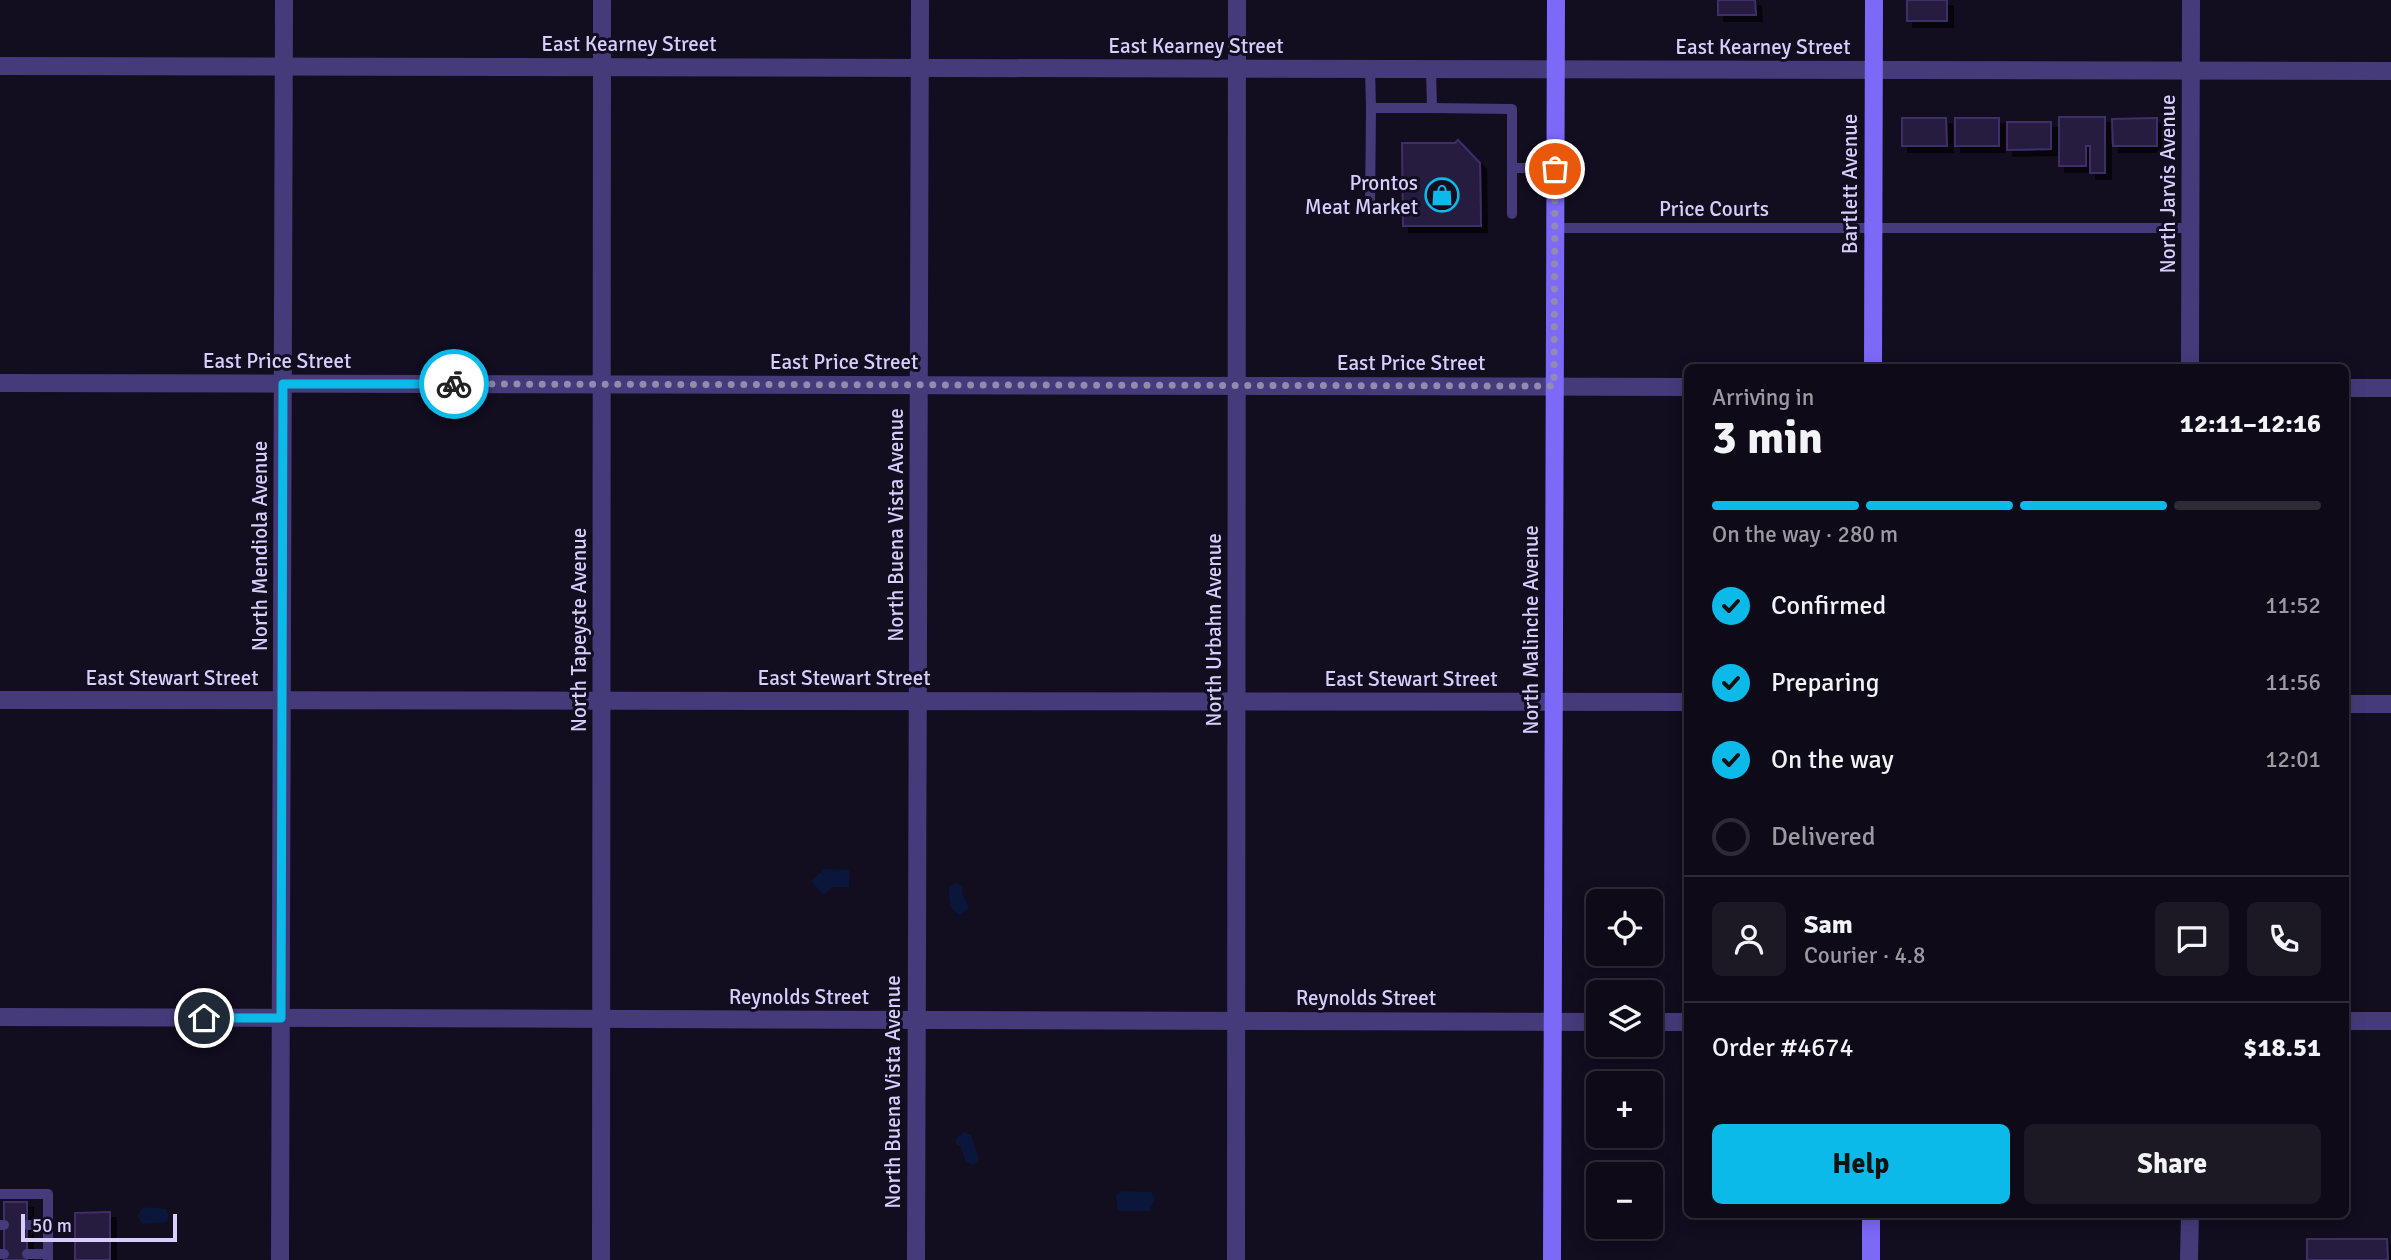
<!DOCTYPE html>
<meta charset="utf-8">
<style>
:root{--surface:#0e0a17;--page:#1c1824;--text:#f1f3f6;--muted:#9b9aa1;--line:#2e2b36;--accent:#0cbaea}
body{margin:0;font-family:Signika,sans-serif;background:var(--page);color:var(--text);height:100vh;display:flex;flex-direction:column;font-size:26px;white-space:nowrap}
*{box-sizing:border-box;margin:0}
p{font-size:23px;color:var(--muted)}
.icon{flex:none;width:38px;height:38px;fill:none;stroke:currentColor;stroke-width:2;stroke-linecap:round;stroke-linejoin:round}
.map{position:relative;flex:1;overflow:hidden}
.side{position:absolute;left:1684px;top:364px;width:665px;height:854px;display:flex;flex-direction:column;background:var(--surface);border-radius:10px;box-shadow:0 4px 18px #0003,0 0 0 2px var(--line)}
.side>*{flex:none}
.buttons{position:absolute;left:1586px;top:889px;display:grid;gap:14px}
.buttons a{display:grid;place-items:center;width:77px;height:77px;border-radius:10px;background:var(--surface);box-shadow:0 4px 18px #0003,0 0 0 2px var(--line);font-size:35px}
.scale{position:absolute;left:21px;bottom:18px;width:156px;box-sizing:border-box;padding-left:7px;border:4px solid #d8cdfd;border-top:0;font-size:19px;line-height:24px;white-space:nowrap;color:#d8cdfd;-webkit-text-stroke:5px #120d1f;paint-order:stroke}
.pin{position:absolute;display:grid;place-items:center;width:60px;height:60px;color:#fff;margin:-30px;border:4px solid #fff;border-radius:50%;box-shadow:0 2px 7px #0007}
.courier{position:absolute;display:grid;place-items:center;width:70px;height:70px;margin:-35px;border:5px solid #0cbaea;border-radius:50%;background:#fff;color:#222;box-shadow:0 2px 9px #0007}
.overview em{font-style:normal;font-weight:700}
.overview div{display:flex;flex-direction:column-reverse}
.overview{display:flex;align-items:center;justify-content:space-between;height:119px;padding:0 28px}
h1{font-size:46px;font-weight:700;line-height:52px}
.bar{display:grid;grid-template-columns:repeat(4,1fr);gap:10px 7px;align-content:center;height:84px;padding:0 28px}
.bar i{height:9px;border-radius:5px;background:var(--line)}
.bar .active{background:var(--accent)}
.bar p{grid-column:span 4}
.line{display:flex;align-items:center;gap:18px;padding:0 28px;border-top:2px solid var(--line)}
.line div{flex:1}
.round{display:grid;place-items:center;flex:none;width:74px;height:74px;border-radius:10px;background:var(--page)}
ol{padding:0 28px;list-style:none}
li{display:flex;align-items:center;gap:21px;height:77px}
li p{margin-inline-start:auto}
li .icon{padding:7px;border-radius:50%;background:var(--accent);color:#111;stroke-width:4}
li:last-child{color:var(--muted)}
li i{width:38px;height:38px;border:4px solid var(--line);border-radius:50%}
.primary-button{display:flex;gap:14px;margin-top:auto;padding:14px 28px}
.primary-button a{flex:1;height:80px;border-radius:10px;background:var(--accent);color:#111;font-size:28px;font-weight:700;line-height:80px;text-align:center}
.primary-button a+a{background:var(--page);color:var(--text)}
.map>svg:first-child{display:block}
</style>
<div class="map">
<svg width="2391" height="1260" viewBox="0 0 2391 1260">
<defs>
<filter id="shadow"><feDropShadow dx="6" dy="6" stdDeviation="0" flood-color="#0009"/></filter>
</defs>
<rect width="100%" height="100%" fill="#120d1f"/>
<!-- water -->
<g fill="#0b173a">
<polygon points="825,869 849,870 849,887 833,887 824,895 811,881"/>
<path d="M956 883 962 886V894L969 908 960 915C949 909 949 900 949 888Z"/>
<polygon points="964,1132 971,1135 979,1159 974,1165 966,1162 960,1146 956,1144 956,1138"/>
<polygon points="1120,1191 1151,1192 1155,1199 1149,1211 1118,1211 1116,1195"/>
<polygon points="143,1207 166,1209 169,1216 167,1222 142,1224 137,1216"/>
</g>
<!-- building -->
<g fill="#261a3f" stroke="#402e69" stroke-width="2" filter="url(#shadow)">
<polygon points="1718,0 1755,0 1756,15 1718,15"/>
<rect x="1907" y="0" width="40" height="21"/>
<polygon points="2059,117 2105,117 2105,173 2090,173 2090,146 2086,146 2086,166 2059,166"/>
<polygon points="1902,118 1946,118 1947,146 1902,146"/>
<rect x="1955" y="118" width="44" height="28"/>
<polygon points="2157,118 2157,146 2113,146 2112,119"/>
<polygon points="2007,122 2051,122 2051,149 2007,150"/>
<polygon points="1458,140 1480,163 1481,226 1403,226 1402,143 1455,143"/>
<rect x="4" y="1202" width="23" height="58"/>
<polygon points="110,1212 110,1260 75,1260 75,1213"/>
<polygon points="2307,1239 2387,1239 2388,1260 2307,1260"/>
</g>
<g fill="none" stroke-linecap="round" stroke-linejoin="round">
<!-- lane -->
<g stroke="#453b7b" stroke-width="10">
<polyline points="1370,69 1371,108"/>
<polyline points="1432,108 1512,109 1512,214"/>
<polyline points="1512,168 1555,168"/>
<polyline points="1370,210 1371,108 1432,108 1431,69"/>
<polyline points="1555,228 2191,228"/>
<polyline points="0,1194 48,1194 48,1260"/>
<polyline points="0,1225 4,1225"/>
<polyline points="27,1225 48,1225"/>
<polyline points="0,1254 4,1254"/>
<polyline points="27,1254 48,1254"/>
</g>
<!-- street -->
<g stroke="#453b7b" stroke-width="18">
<polyline points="0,66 2391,71"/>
<polyline points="2190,368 2191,0"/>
<polyline points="0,383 1687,387"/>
<polyline points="2345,388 2391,388"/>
<polyline points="0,700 1687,702"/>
<polyline points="2345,704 2391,704"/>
<polyline points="0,1017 1598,1022"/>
<polyline points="2345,1021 2391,1021"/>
<polyline points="1650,1022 1687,1022"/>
<polyline points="280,1260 284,0"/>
<polyline points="601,1260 602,0"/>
<polyline points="916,1260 920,0"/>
<polyline points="1236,1260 1237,0"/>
<polyline points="2189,1260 2190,1214"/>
</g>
<!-- secondary -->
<g stroke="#7d69f8" stroke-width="18">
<polyline points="1873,368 1874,0"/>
<polyline points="1552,1260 1556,0"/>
<polyline points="1871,1260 1871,1214"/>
</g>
</g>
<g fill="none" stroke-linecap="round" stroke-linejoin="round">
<!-- done -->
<polyline stroke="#938aaf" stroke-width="7" stroke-dasharray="0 12.6" points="454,384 1554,386 1555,169"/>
<!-- route -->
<polyline stroke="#0cbaea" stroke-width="9" points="204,1018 281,1018 283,384 454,384"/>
</g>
<!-- icons -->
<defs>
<symbol id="shop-ring" viewBox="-11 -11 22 22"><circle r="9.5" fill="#120d1f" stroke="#0cbaea" stroke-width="1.5"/><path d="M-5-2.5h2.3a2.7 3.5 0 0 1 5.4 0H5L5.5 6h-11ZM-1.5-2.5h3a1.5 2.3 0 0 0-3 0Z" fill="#0cbaea"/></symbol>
</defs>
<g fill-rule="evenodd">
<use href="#shop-ring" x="1423" y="176" width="38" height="38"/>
</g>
<g text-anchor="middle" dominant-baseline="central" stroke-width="6" stroke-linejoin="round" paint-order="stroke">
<!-- street labels -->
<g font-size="21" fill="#d8cdfd" stroke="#120d1f">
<text x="629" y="44">East Kearney Street</text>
<text x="1196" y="46">East Kearney Street</text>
<text x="1763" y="47">East Kearney Street</text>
<text transform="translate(1850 184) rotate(-90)">Bartlett Avenue</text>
<text transform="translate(2168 184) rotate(-90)">North Jarvis Avenue</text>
<text x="1714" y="209">Price Courts</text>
<text x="277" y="361">East Price Street</text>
<text x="844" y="362">East Price Street</text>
<text x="1411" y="363">East Price Street</text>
<text transform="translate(896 525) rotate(-90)">North Buena Vista Avenue</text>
<text transform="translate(260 546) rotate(-90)">North Mendiola Avenue</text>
<text transform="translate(579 630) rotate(-90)">North Tapeyste Avenue</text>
<text transform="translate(1214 630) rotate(-90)">North Urbahn Avenue</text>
<text transform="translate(1531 630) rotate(-90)">North Malinche Avenue</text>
<text x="172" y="678">East Stewart Street</text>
<text x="844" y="678">East Stewart Street</text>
<text x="1411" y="679">East Stewart Street</text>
<text x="799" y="997">Reynolds Street</text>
<text x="1366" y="998">Reynolds Street</text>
<text transform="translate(893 1092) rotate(-90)">North Buena Vista Avenue</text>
</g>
<!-- poi labels -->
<g font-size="21" fill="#d8cdfd" stroke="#120d1f" text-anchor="end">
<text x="1418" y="183">Prontos<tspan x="1418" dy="24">Meat Market</tspan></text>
</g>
</g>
</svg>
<div class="buttons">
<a><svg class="icon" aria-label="locate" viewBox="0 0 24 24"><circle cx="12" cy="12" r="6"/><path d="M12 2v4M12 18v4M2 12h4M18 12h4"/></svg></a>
<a><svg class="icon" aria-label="layers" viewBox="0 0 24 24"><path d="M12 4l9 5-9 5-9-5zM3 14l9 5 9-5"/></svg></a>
<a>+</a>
<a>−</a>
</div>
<div class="scale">50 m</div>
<div class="pin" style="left:1555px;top:169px;background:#ea580c"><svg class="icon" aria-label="bag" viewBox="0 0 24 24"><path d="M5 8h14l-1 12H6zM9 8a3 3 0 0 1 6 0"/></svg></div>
<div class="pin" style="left:204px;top:1018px;background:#1f2937"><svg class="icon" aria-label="home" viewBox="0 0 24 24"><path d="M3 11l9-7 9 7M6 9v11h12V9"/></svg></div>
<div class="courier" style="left:454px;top:384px"><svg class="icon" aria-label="bike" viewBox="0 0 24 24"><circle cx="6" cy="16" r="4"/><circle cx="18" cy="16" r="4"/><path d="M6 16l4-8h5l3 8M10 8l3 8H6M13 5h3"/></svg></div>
<section class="side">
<div class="overview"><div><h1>3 min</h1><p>Arriving in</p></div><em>12:11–12:16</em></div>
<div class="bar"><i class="active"></i><i class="active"></i><i class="active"></i><i></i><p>On the way · 280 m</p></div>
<ol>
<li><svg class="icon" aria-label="check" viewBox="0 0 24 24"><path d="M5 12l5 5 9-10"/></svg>Confirmed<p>11:52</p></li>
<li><svg class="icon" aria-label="check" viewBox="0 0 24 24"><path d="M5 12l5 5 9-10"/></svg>Preparing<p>11:56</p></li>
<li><svg class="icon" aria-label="check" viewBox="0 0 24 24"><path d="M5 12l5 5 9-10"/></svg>On the way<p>12:01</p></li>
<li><i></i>Delivered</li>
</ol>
<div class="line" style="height:126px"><a class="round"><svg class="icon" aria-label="person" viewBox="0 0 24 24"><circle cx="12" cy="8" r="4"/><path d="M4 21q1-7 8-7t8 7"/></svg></a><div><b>Sam</b><p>Courier · 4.8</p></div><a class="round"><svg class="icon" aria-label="chat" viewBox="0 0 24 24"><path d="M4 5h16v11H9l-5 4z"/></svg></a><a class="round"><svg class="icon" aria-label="phone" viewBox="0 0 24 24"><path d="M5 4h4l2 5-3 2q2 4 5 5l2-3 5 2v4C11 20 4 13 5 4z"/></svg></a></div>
<div class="line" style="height:91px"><div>Order #4674</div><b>$18.51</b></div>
<div class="primary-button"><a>Help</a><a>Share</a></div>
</section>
</div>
